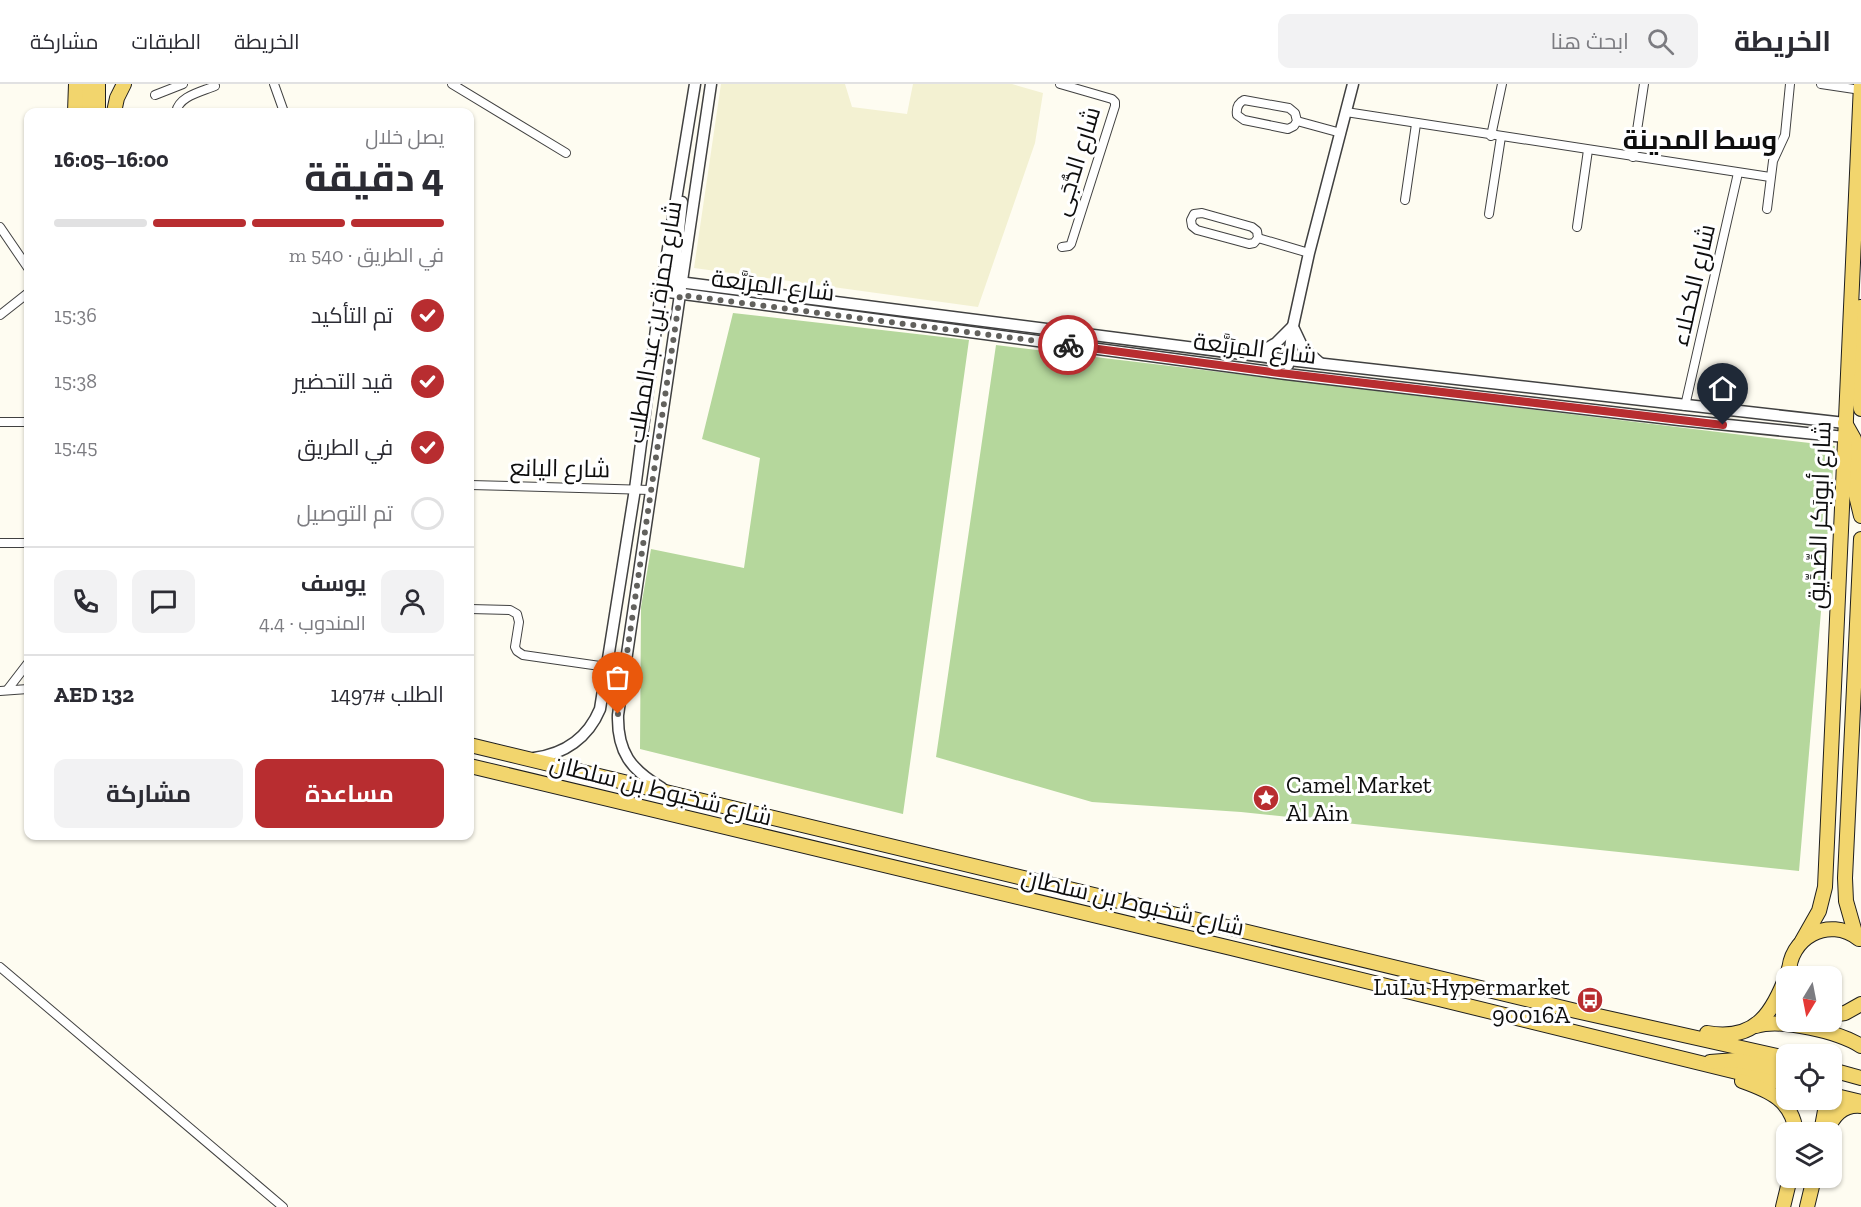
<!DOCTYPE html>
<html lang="ar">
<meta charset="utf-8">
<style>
:root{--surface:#fff;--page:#f2f2f3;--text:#2b2b33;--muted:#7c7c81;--line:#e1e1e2;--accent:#b82d30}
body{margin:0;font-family:"Zilla Slab",Cairo,serif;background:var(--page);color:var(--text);direction:rtl;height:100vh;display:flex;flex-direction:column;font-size:22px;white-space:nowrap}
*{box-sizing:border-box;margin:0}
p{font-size:20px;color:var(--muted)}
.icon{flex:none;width:33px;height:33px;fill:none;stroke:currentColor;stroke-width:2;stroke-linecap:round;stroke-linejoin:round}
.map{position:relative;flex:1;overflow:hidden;direction:ltr}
.panel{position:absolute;left:24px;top:24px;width:450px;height:732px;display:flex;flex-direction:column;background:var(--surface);border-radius:12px;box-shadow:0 2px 4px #0004;direction:rtl}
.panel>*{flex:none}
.needle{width:39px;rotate:190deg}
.buttons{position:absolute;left:1776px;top:882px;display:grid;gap:12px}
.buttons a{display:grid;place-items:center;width:66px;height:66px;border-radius:12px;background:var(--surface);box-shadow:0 2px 4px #0004;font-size:30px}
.pin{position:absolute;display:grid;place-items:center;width:51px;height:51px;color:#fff;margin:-62px -26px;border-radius:50% 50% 50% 0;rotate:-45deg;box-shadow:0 0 6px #0007}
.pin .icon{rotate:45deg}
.courier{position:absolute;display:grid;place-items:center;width:60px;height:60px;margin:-30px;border:4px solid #b82d30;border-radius:50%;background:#fff;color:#222;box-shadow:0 2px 8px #0007}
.overview em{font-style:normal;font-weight:700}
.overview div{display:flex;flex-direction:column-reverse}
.overview{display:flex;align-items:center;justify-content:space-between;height:102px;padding:0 30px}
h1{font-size:39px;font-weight:700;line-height:45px}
.bar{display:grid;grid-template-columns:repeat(4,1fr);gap:9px 6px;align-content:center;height:72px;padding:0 30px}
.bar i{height:8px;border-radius:4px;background:var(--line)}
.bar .active{background:var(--accent)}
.bar p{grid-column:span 4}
.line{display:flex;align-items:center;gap:15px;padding:0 30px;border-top:2px solid var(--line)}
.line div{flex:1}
.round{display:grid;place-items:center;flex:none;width:63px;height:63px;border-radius:12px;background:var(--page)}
ol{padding:0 30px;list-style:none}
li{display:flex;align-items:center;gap:18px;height:66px}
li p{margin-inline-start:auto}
li .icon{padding:6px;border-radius:50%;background:var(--accent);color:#fff;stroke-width:4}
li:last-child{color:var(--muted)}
li i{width:33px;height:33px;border:3px solid var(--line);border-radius:50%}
.button{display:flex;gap:12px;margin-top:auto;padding:12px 30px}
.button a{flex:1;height:69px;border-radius:12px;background:var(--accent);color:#fff;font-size:24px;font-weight:700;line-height:69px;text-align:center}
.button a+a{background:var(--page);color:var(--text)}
header{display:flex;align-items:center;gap:36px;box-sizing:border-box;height:84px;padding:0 30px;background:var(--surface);border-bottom:2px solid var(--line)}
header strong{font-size:28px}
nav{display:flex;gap:33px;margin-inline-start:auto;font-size:21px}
.search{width:420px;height:54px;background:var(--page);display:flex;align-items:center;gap:15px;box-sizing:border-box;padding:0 21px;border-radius:12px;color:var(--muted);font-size:22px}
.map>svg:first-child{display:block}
</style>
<header>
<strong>الخريطة</strong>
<div class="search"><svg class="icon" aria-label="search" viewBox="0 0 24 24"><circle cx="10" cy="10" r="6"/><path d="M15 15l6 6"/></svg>ابحث هنا</div>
<nav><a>الخريطة</a><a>الطبقات</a><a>مشاركة</a></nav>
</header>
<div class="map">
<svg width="1861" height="1123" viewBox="0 0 1861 1123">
<rect width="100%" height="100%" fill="#fefcf1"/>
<!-- farmland -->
<polygon fill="#f3f1d2" points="721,0 845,0 852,23 907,30 913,0 1012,0 1043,9 1035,59 978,223 694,184"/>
<!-- forest -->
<g fill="#b5d79c">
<polygon points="733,229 969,256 903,730 640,665 641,523 651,465 744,484 760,374 702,355"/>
<polygon points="996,261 1835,362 1799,787 1241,728 1092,718 936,673"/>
</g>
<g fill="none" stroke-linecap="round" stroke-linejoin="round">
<defs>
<g id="minor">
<polyline points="274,0 284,28"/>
<polyline points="452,0 566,69"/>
<polyline points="1060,0 1112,15 1115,18 1115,22 1071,160 1069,162 1062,163"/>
<polyline points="1821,0 1861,6"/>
<polyline points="155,11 183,0"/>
<path d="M1244 16 1289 24 1295 29 1297 37 1294 42 1288 45 1244 36 1237 31C1236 24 1238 19 1244 16Z"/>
<path d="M176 28C179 12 201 8 215 2"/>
<polyline points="1346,28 1770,93"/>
<polyline points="1297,37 1341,49"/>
<polyline points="1491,52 1502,0"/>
<polyline points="1633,73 1644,0"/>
<polyline points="1405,116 1416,40"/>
<polyline points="1767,125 1773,77 1785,51 1790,0"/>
<polygon points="1202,129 1252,143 1257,147 1258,154 1254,159 1249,160 1197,146 1192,142 1191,136 1194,130"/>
<polyline points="1489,130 1501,53"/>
<polyline points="0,143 28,184"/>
<polyline points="1577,143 1588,66"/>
<polyline points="1258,154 1309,169"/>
<polyline points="0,231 28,209"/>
<polyline points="1685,322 1738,89"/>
<polyline points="0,338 28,338"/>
<polyline points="470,401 650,406"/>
<polyline points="0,459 28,459"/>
<polyline points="470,525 510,526 517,530 519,538 515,563 517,567 523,571 607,583"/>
<polyline points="8,605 28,579"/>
<polyline points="0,607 28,605"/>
<polyline points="0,883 283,1123"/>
</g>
<g id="tertiary">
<polyline points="663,196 1289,276 1845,339"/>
<polyline points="676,204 674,193 682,118"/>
<polyline points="661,207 1286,290 1679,336 1845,353"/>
<polyline points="1294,245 1303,264 1320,279"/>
<polyline points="1256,271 1276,259 1293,242"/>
<polyline points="1288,281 1293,242 1309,169 1353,0"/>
<path d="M534 674C564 670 588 654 600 625L635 405 661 207 695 0"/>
<path d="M662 704C631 686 617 668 618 631L711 0"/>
</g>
<g id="primary">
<polyline points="87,0 87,28"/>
<polyline points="75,28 76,0"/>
<polyline points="98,28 98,0"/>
<polyline points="114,28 117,14 124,0"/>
<polyline points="1860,223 1857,306 1861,325"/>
<polyline points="1845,339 1854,355 1855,407 1861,432"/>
<polyline points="470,661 1576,927 1786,974"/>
<polyline points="470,682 1231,864 1786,1000"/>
<polyline points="1856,852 1846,817 1845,794 1861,455"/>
<polyline points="1802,857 1819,827 1825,803 1861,0"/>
<path d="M1789 891C1788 854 1829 831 1859 855"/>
<polyline points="1832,931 1845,929 1861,920"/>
<path d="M1756 942C1781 934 1839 948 1861 962"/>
<path d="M1707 949C1757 958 1774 927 1789 885"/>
<polyline points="1710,978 1736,976 1786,987"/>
<polyline points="1832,986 1861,994"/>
<path d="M1742 997C1770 1007 1792 1016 1796 1048"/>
<polyline points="1832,1011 1861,1018"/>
<polyline points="1821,1048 1827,1016"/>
<path d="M1826 1048C1833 1033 1842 1020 1861 1022"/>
<polyline points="1783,1123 1790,1094"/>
<polyline points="1807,1123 1814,1094"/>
</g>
</defs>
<!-- minor casing -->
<use href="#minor" stroke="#414141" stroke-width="10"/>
<!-- tertiary casing -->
<use href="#tertiary" stroke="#414141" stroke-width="13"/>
<!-- primary casing -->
<use href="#primary" stroke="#1f1f1f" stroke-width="16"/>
<!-- minor -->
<use href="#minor" stroke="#fff" stroke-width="8"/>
<!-- tertiary -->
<use href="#tertiary" stroke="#fff" stroke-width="10"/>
<!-- primary -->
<use href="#primary" stroke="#f2d56d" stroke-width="14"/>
</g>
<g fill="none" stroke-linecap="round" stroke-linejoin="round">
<!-- done -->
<polyline stroke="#62615d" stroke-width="6" stroke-dasharray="0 10.8" points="618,630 680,211 1068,261"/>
<!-- route -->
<polyline stroke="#b82d30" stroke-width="8" points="1068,261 1280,289 1723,341"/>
</g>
<!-- icons -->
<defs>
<symbol id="sight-disc" viewBox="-11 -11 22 22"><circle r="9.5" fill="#b82d30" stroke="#fff"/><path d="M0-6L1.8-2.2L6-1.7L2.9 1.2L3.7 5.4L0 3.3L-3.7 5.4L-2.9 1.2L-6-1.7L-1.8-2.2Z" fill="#fff"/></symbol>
<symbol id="bus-disc" viewBox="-11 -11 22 22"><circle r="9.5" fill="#b82d30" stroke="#fff"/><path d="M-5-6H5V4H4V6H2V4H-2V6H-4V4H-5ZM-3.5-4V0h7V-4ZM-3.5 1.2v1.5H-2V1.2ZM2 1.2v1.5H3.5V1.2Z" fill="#fff"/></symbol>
</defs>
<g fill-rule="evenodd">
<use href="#sight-disc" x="1251" y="699" width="30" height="30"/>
<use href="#bus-disc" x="1575" y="901" width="30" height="30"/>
</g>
<g text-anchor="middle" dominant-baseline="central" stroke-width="6" stroke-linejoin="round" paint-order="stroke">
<!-- street labels -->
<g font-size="24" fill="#0e0e0e" stroke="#fff">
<text transform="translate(1076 77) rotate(-73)">شارع الدُّجَى</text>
<text transform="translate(773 201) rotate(7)">شارع المِرَبَّعة</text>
<text transform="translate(1693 201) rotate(-77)">شارع الكحلاء</text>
<text transform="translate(654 238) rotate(-81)">شارع حمزة بن عبدالمطلب</text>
<text transform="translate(1255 264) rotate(7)">شارع المِرَبَّعة</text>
<text transform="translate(560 384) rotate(1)">شارع اليانع</text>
<text transform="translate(1819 431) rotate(-88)">شارع أبوبَكر الصِّدِّيق</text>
<text transform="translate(661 706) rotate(14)">شارع شخبوط بن سلطان</text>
<text transform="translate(1133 818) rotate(13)">شارع شخبوط بن سلطان</text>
</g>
<!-- poi labels -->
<g font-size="24" fill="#0e0e0e" stroke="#fff" text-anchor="start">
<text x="1286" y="700">Camel Market<tspan x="1286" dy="28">Al Ain</tspan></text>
<text x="1570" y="902" text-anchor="end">LuLu Hypermarket<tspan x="1570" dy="28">90016A</tspan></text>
</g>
<!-- quarter labels -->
<g font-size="27" font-weight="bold" fill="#0e0e0e" stroke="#fff">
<text x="1700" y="56">وسط المدينة</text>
</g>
</g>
</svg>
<div class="buttons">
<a><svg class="needle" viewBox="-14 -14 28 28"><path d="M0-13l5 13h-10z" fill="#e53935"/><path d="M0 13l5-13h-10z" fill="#7c7c81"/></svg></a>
<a><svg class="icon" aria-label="locate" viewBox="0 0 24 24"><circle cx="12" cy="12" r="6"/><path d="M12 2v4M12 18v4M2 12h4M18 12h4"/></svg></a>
<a><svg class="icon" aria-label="layers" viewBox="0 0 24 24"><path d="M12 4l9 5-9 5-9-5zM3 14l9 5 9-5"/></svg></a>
</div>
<div class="pin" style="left:618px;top:630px;background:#ea580c"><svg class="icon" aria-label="bag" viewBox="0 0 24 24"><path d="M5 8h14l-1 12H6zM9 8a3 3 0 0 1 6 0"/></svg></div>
<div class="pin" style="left:1723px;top:341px;background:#1f2937"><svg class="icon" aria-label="home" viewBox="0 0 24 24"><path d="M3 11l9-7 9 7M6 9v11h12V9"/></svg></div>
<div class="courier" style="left:1068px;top:261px"><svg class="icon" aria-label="bike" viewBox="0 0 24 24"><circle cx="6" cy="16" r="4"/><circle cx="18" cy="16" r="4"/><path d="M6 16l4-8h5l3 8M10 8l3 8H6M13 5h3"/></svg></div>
<section class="panel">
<div class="overview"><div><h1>4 دقيقة</h1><p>يصل خلال</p></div><em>16:00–16:05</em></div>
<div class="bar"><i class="active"></i><i class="active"></i><i class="active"></i><i></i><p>في الطريق · 540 m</p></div>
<ol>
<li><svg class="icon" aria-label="check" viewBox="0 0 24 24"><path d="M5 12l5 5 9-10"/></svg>تم التأكيد<p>15:36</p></li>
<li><svg class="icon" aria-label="check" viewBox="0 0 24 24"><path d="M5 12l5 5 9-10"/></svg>قيد التحضير<p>15:38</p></li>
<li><svg class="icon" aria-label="check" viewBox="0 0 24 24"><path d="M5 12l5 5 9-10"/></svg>في الطريق<p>15:45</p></li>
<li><i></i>تم التوصيل</li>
</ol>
<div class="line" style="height:108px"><a class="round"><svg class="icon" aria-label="person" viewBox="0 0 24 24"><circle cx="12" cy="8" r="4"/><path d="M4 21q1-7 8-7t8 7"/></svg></a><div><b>يوسف</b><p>المندوب · 4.4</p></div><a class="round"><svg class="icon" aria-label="chat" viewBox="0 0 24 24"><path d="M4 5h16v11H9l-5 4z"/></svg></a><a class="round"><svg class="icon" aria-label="phone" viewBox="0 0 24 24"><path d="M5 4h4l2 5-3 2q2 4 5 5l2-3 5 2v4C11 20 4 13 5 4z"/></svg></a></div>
<div class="line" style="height:78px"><div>الطلب #1497</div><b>AED 132</b></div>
<div class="button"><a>مساعدة</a><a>مشاركة</a></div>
</section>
</div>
